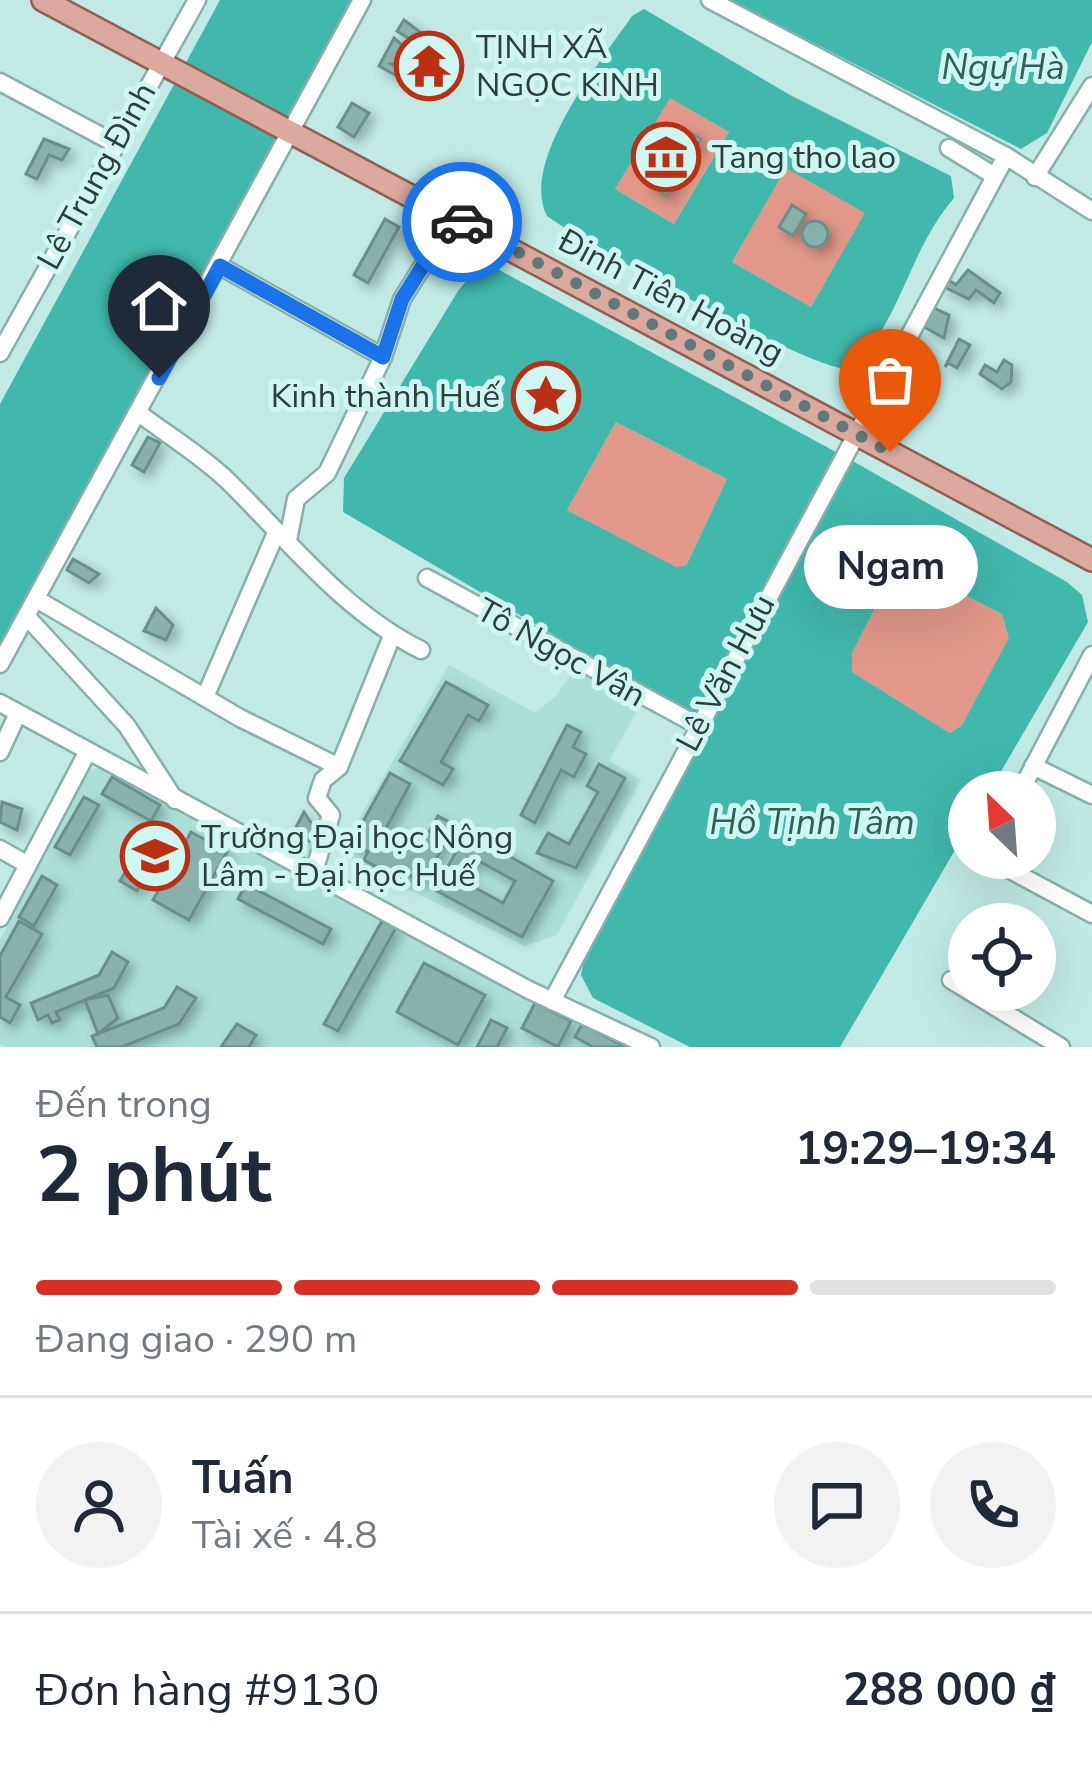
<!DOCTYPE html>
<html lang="vi">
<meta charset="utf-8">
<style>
:root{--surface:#fff;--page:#f2f2f3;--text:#1f2937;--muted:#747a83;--line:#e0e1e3;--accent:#d93025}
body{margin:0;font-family:"Nunito Sans",sans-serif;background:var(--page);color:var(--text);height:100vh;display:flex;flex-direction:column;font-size:45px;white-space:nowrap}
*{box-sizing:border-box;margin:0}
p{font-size:39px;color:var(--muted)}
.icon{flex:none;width:66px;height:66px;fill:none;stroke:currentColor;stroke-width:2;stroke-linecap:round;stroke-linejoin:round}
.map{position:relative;height:1047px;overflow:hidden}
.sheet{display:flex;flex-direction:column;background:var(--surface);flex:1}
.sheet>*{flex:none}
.needle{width:78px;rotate:335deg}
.buttons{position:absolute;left:948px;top:771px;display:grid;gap:24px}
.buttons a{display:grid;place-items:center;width:108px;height:108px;border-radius:50%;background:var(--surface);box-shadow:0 12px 48px #0002;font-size:60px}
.pin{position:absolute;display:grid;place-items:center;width:102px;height:102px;color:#fff;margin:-123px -51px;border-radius:50% 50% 50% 0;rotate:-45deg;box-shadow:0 0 12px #0007}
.pin .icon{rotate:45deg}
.courier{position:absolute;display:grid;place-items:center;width:120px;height:120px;margin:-60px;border:9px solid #1a73e8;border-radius:50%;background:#fff;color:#222;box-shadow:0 3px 15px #0007}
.bubble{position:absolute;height:84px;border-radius:42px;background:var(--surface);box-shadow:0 12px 48px #0002;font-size:39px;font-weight:700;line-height:84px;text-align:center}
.head em{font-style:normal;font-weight:700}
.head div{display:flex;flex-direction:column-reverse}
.head{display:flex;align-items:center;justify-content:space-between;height:204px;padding:0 36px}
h1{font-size:78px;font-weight:700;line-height:90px}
.bar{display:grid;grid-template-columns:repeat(4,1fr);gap:18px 12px;align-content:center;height:144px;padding:0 36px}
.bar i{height:15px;border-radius:9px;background:var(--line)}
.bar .current{background:var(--accent)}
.bar p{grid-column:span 4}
.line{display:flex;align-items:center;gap:30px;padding:0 36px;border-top:3px solid var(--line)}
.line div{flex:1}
.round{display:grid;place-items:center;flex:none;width:126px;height:126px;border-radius:63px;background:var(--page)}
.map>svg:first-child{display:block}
</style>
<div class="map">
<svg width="1092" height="1047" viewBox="0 0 1092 1047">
<defs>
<filter id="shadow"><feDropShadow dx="5.5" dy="5.5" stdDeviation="6" flood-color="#0004"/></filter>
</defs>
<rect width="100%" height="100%" fill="#c1eae4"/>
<!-- built -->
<g fill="#acdfd8">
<polygon points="449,665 535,713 556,696 574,670 640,706 609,761 641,780 557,935 525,946 354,863 346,841"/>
<polygon points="101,767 545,1005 634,1047 5,1047 0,1044 0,940 89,771"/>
</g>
<!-- green -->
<g fill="#e19888">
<polygon points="669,97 729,132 674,224 615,189"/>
<polygon points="786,167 866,213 811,307 732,262"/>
<polygon points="616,422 727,479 686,566 677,568 567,510"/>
<polygon points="911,568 1002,614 1010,638 962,725 950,733 852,672 852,653 892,575"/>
</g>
<!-- water -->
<g fill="#41b8ac" fill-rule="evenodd">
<polygon points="220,0 353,0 0,654 0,404"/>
<polygon points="730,0 1092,0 1092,42 1047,133 1021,149"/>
<path d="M644 9 790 95 951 176 954 198C908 252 904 314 853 369 821 377 584 243 547 216 519 162 601 61 632 16ZM670 98 729 132 674 224 615 189ZM786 168 865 213 811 307 732 262Z"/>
<path d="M490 265 836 452 694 717 343 512 344 478 458 291 474 272ZM616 422 727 479 686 566 676 567 567 510Z"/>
<path d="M849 459 1067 582 1082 595 1088 622 989 792H969V826L840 1047H690L593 998 581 975 585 955ZM911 568 1002 614 1009 638 962 725 950 733 852 672V653L892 575Z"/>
</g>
<!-- building -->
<g fill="#89b1ab" stroke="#688f89" stroke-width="3" fill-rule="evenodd" filter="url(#shadow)">
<polygon points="404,20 433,42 428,51 397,31"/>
<polygon points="394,38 408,50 406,61 391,64 408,74 404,80 379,66"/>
<polygon points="352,103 369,113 354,137 338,127"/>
<polygon points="680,127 701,139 667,196 645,183"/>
<polygon points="44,139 69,149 62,160 49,155 37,179 26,174"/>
<polygon points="792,205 806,214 793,236 779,227"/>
<polygon points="385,219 399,227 368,283 354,275"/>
<circle cx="815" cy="234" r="13"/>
<polygon points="968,270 1000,293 994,303 976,290 969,299 944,287 949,280 956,285"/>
<polygon points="934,308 949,315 944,338 924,327"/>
<polygon points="959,339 970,345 957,368 948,363 945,367"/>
<polygon points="1004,360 1012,365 1011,382 1002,389 980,374 985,365 997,372"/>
<polygon points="148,437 160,443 144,472 132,465"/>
<polygon points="73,559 99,574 89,583 67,570"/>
<polygon points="156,608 173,625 166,640 144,631"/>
<polygon points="446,682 488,705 479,721 468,715 441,762 453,769 443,785 400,761"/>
<polygon points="567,725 581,732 573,747 586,754 574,777 561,770 535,823 521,815"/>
<polygon points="599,764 625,778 576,868 537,853 548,833 569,844 598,792 587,786"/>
<polygon points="390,773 410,784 384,832 418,851 438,816 455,825 423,883 407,874 403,881 364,860 368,852 351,843"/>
<polygon points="112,777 160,805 151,821 102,794"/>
<polygon points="84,797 99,805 70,855 55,847"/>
<polygon points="2,802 22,809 17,830 0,822"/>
<polygon points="304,812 315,829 309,841 293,833"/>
<polygon points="191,832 227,852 189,920 153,900"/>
<path d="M467 832 553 881 522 937 435 890ZM475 859 515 881 503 903 463 881Z"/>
<polygon points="145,838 162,847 137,891 120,881"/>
<polygon points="42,876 57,885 34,926 19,917"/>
<polygon points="246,884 331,929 323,944 238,899"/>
<polygon points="19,921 42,934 6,997 20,1005 10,1023 0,1017 0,956"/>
<polygon points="382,921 396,928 338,1031 324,1024"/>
<polygon points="112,952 128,962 114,988 56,1012 60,1020 52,1023 48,1015 38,1020 31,1003 99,975"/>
<polygon points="424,963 485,995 458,1045 397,1012"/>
<polygon points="177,987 196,998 179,1024 122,1047 97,1047 92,1036 164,1008"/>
<polygon points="108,995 118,1018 98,1034 85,1000"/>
<polygon points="535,1003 571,1021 558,1047 522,1028"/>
<polygon points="491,1020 507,1028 497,1047 477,1047"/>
<polygon points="237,1024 256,1035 249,1047 221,1047"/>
<polygon points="582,1024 625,1047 593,1047 575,1037"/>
</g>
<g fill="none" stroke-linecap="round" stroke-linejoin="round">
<defs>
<g id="minor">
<polyline points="710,0 1006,156 1092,211"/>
<polyline points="0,82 114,143"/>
<polyline points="949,148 993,175"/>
<polyline points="1035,177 1092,86"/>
<polyline points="220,266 383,357"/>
<polyline points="0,353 197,0"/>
<path d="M140 414C169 436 202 456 228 481 288 540 344 612 421 650"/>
<polyline points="288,540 296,499 327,473 383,357 402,299 453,218"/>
<polyline points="427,578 697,725"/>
<polyline points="38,600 240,718 339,767"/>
<polyline points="29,619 127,726 175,800"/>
<polyline points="0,664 362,0"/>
<polyline points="205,697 276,533"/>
<polyline points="0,703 529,990 651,1047"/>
<polyline points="0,752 18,713"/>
<polyline points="1033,766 1092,795"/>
<polyline points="1020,792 1092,655"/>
<polyline points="0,849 28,865"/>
<polyline points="988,858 1092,914"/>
<polyline points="313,875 331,815 317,798 323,780 339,767 392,636"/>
<polyline points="0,918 88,751"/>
<polyline points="951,980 1061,1047"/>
<polyline points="552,1001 1006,156"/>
</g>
<polyline id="major" points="43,0 1092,560"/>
</defs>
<!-- minor casing -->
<use href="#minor" stroke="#88b0aa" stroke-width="21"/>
<!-- major casing -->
<use href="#major" stroke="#905e52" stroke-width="26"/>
<!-- minor -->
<use href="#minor" stroke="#fff" stroke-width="16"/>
<!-- major -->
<use href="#major" stroke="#dca99e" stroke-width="21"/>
</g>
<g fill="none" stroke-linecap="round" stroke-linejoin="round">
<!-- done -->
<polyline stroke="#617a77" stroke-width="12" stroke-dasharray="0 21.6" points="462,222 890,452"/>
<!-- route -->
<polyline stroke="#1a73e8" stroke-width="15" points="159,378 220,266 383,357 402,299 453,218 462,222"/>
</g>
<!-- icons -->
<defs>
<symbol id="temple-ring" viewBox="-11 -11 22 22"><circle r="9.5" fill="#cef7f1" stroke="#bb3012" stroke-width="1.5"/><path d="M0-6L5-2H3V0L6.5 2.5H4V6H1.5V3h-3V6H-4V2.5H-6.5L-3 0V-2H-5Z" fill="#bb3012"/></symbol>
<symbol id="museum-ring" viewBox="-11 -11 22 22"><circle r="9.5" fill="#cef7f1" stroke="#bb3012" stroke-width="1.5"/><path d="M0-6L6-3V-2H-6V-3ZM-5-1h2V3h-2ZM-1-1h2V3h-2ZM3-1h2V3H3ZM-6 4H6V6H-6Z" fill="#bb3012"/></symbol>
<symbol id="sight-ring" viewBox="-11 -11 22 22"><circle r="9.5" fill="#cef7f1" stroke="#bb3012" stroke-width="1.5"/><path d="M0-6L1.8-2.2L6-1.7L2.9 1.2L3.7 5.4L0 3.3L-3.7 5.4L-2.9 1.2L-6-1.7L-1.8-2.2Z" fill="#bb3012"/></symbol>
<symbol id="university-ring" viewBox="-11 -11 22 22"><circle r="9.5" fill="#cef7f1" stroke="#bb3012" stroke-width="1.5"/><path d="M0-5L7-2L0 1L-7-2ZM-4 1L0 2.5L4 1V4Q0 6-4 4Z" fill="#bb3012"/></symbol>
</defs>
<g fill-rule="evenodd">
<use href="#temple-ring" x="391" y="28" width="76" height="76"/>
<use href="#museum-ring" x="628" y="119" width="76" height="76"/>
<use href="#sight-ring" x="508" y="358" width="76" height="76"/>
<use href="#university-ring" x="117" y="818" width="76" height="76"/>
</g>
<g text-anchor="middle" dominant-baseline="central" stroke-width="10" stroke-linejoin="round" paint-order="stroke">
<!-- poi labels -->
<g font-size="33" fill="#2e3e3c" stroke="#cef7f1" text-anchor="start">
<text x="476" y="47">TỊNH XÃ<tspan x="476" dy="38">NGỌC KINH</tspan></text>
<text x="712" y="157">Tang tho lao</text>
<text x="500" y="396" text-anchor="end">Kinh thành Huế</text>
<text x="201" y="837">Trường Đại học Nông<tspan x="201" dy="38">Lâm - Đại học Huế</tspan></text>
</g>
<!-- street labels -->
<g font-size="33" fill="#2e3e3c" stroke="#cef7f1">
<text transform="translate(97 176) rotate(-61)">Lê Trung Đình</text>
<text transform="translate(671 297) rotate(28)">Đinh Tiên Hoàng</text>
<text transform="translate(561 653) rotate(29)">Tô Ngọc Vân</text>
<text transform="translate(726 673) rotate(-62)">Lê Văn Hưu</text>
</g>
<!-- water labels -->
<g font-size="36" font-style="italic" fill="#2f605a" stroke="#cef7f1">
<text x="1003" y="67">Ngự Hà</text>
<text x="812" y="822">Hồ Tịnh Tâm</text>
</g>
</g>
</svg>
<div class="buttons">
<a><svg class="needle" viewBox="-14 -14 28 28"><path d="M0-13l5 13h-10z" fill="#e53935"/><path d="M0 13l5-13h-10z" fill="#747a83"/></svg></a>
<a><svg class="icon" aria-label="locate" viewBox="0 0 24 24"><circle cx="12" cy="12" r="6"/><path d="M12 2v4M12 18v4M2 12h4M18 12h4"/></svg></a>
</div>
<div class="pin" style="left:890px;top:452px;background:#ea580c"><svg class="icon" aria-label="bag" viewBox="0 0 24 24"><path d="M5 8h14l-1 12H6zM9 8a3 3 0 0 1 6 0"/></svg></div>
<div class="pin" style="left:159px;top:378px;background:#1f2937"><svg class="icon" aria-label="home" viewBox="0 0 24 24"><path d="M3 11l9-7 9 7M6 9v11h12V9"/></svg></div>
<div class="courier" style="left:462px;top:222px"><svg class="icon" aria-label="car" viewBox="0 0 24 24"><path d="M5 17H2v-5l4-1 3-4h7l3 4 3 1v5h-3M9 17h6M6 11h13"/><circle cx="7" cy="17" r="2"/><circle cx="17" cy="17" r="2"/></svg></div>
<div class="bubble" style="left:804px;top:525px;width:174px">Ngam</div>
</div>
<section class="sheet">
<div class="head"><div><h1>2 phút</h1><p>Đến trong</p></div><em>19:29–19:34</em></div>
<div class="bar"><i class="current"></i><i class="current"></i><i class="current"></i><i></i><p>Đang giao · 290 m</p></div>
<div class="line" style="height:216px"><a class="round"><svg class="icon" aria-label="person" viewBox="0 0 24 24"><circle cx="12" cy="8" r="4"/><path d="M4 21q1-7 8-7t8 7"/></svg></a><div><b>Tuấn</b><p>Tài xế · 4.8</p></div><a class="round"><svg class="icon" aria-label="chat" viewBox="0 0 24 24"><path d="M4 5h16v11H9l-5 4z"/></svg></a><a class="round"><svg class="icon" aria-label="phone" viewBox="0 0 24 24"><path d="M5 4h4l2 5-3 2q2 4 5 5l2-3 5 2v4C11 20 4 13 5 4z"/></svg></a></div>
<div class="line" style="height:156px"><div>Đơn hàng #9130</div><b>288 000 ₫</b></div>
</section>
